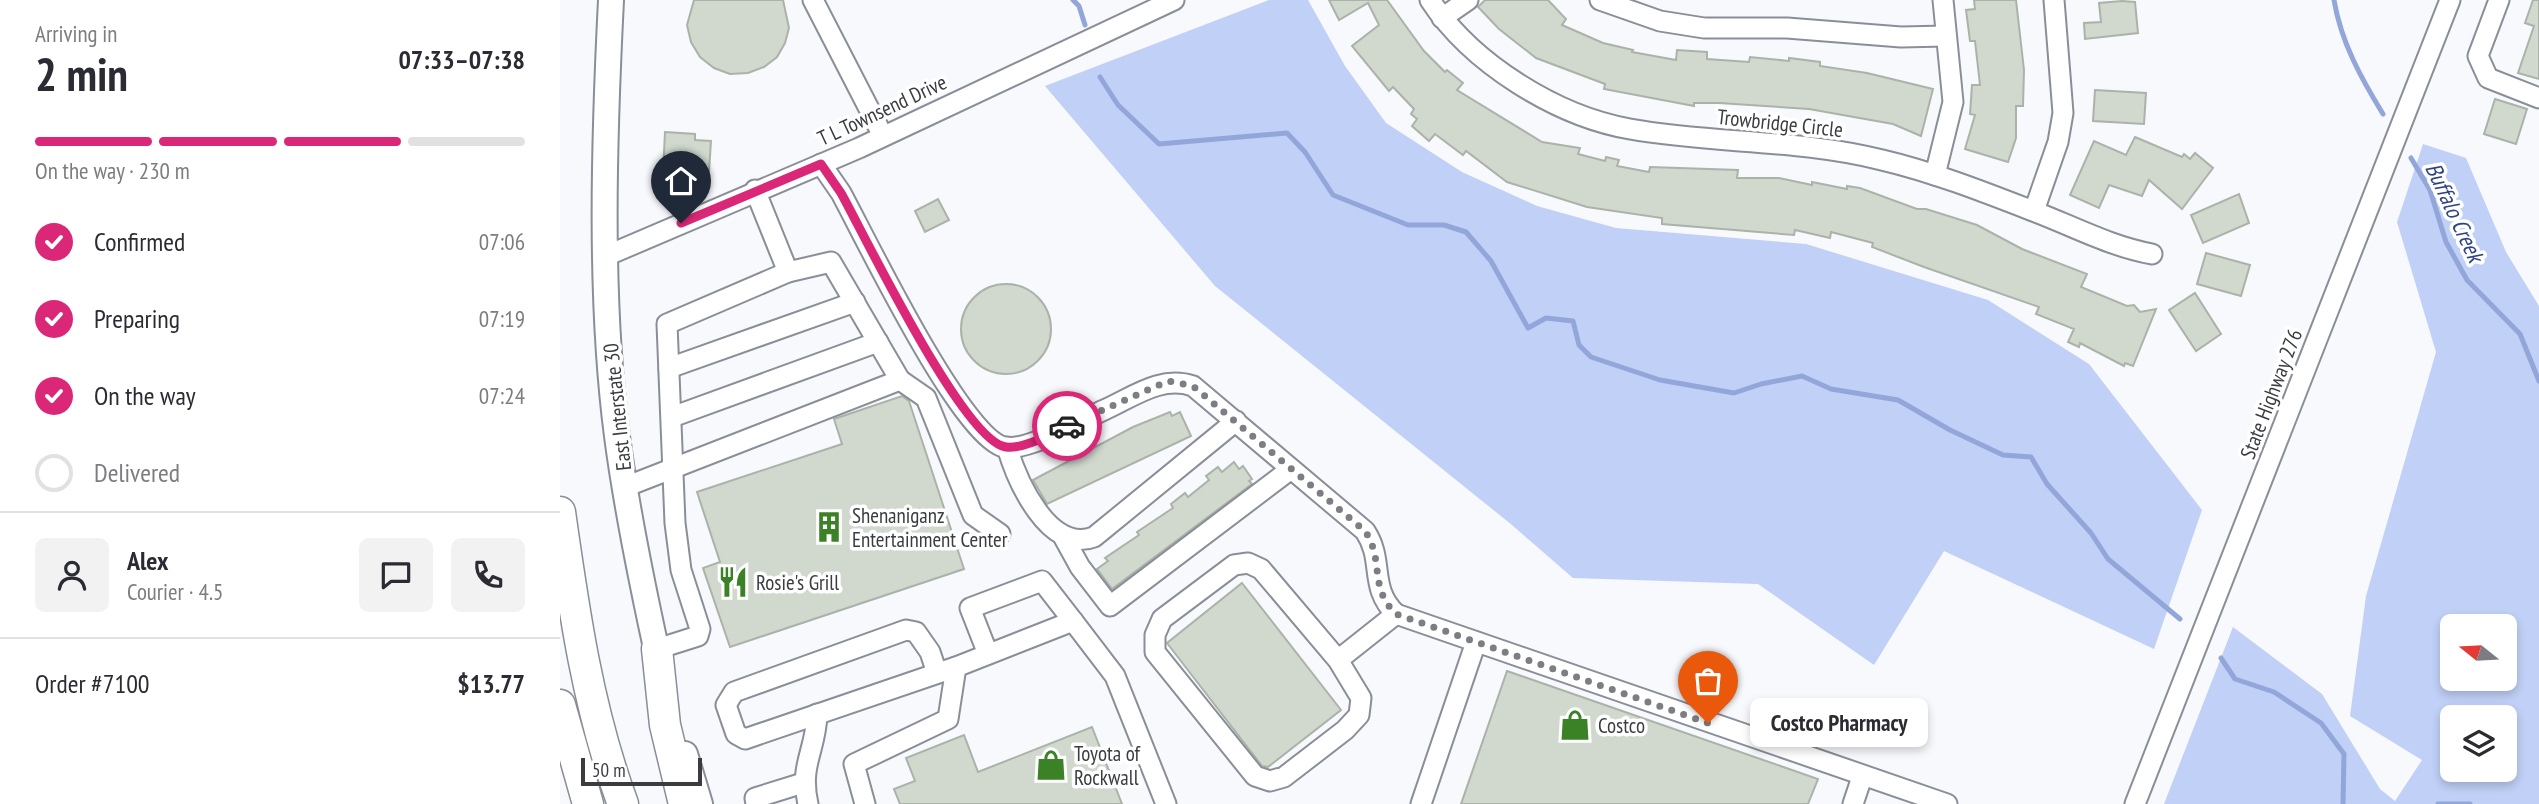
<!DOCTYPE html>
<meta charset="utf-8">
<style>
:root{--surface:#fff;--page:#f2f2f3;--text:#2b2b33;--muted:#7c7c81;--line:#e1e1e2;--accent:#db2777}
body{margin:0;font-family:"PT Sans Narrow",sans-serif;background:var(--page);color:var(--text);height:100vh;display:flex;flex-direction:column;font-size:26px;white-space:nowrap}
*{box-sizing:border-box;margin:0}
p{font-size:23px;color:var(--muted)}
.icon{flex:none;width:38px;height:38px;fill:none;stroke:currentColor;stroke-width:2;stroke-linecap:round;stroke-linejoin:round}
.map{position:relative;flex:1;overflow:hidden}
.panel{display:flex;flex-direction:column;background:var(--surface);width:560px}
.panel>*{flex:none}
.needle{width:46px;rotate:288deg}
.controls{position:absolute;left:1880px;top:614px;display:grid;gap:14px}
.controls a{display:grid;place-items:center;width:77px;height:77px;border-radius:10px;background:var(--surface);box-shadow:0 4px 10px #0003;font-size:35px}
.scale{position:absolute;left:21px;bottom:18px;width:121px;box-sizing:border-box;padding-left:7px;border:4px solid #3a3c41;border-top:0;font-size:19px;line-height:24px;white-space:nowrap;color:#3a3c41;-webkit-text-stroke:5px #fff;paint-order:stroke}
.pin{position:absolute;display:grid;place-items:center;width:60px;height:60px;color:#fff;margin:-72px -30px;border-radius:50% 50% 50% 0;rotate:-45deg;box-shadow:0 0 7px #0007}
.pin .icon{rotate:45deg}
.courier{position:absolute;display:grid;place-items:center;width:70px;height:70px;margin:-35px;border:5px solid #db2777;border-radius:50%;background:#fff;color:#222;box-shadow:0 2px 9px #0007}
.bubble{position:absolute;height:49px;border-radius:10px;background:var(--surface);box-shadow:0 4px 10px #0003;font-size:23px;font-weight:700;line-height:49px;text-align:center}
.overview em{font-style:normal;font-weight:700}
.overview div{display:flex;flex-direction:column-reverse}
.overview{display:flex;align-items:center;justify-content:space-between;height:119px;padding:0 35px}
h1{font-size:46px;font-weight:700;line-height:52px}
.bar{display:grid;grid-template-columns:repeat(4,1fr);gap:10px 7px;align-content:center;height:84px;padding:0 35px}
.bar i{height:9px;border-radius:5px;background:var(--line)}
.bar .active{background:var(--accent)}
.bar p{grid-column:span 4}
.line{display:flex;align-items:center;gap:18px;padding:0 35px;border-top:2px solid var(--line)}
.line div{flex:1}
.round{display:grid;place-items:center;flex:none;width:74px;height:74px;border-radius:10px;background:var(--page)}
ol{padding:0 35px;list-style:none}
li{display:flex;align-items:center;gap:21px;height:77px}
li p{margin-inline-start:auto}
li .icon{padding:7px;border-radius:50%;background:var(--accent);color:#fff;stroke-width:4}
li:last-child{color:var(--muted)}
li i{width:38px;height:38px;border:4px solid var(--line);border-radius:50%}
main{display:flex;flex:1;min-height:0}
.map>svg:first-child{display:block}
</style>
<main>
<section class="panel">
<div class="overview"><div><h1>2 min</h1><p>Arriving in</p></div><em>07:33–07:38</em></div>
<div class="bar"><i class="active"></i><i class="active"></i><i class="active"></i><i></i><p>On the way · 230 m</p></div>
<ol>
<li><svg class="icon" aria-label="check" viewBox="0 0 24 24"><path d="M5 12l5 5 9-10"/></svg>Confirmed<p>07:06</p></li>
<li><svg class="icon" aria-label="check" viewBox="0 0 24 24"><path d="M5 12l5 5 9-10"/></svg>Preparing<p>07:19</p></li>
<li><svg class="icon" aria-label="check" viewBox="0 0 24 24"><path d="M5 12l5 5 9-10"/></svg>On the way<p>07:24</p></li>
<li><i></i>Delivered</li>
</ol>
<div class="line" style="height:126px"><a class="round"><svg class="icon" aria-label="person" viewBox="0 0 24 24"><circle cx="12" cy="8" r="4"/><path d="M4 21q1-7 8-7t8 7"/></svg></a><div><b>Alex</b><p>Courier · 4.5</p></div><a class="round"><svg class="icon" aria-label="chat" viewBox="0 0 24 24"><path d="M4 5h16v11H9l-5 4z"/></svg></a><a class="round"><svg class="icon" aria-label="phone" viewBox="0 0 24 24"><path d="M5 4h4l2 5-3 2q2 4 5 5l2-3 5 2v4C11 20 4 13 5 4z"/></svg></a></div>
<div class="line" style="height:91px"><div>Order #7100</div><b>$13.77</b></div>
</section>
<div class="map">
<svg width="1979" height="804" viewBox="0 0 1979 804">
<rect width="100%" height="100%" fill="#f7f9fd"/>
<!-- green -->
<g fill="#c0d0f6" fill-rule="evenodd">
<polygon points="709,0 748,0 785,66 826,123 902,172 977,206 1056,228 1246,244 1428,300 1529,364 1642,510 1594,649 1384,551 1314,665 1198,584 1013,578 952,525 655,286 485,86"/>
<path d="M1863 144 1906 158 1946 252 1979 306V804H1604L1673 627 1762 694 1820 789 1835 801 1862 760 1790 716 1806 596 1876 352 1837 222ZM1944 626V679H1892V626ZM1892 718H1944V770H1892Z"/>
</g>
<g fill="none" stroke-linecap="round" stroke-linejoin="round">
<!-- stream -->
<g stroke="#92a6d9" stroke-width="5">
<polyline points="513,0 519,6 525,25"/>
<path d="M1774 0C1781 42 1801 78 1823 114"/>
<polyline points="540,77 558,105 599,144 727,133 745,152 773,195 848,225 884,225 906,232 931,261 968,328 986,318 1013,321 1019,345 1031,357 1100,380 1174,393 1201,384 1242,376 1271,389 1338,400 1390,430 1443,455 1471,457 1487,484 1531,533 1548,559 1620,619"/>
<polyline points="1851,158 1870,190 1886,242 1907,280 1960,334 1979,381"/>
<polyline points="1661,658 1675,679 1714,692 1761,723 1784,754 1783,804"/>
<polyline points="1878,804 1910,804"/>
</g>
</g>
<!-- building -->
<g fill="#d1d9cf" stroke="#abb3a9" stroke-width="2">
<polygon points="134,0 223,0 229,28 225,43 217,57 204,67 188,73 170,74 154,68 140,57 131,42 127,25"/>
<polygon points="769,0 827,0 864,51 885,72 887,70 903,83 897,90 982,142 1020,148 1018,154 1045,161 1046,157 1059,160 1057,166 1089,172 1090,167 1178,170 1177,178 1219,178 1252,185 1252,182 1287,189 1287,186 1300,188 1357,209 1366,209 1417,225 1462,249 1527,274 1521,287 1567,306 1574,305 1580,312 1596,309 1573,366 1565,363 1564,366 1520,343 1519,347 1508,342 1514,329 1476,314 1479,307 1364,267 1312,247 1313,243 1271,232 1270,238 1235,230 1234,235 1102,224 1102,218 1027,207 947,182 906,151 903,155 875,134 869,141 852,126 857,119 851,114 854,109 833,87 829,91 792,46 819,25 808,3 779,20"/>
<polygon points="925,0 988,0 1006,19 1002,25 1043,43 1073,50 1072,52 1116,60 1117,50 1147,52 1147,59 1189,62 1190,57 1229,61 1229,58 1260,62 1260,66 1307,73 1373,89 1361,136 1333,124 1249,109 1159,103 1134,103 1134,106 1044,89 1045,84 976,58 939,29 918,7"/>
<polygon points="1414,0 1456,0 1464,70 1463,106 1456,106 1456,138 1448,162 1405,149 1415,115 1410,114 1412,85 1420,85 1415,41 1410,41 1406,10 1415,9"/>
<polygon points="1973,0 1979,0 1979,79 1958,73 1974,26 1965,23"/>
<polygon points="1562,1 1575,2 1578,33 1525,39 1524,23 1541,22 1539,3"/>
<polygon points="1535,90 1586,93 1584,124 1533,121"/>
<polygon points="1935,99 1967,109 1956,144 1924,134"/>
<polygon points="105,132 135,134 135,140 151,141 148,186 135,185 135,195 102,193"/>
<polygon points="1575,137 1622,157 1624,154 1630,159 1635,153 1653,168 1622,209 1589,180 1582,196 1549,185 1539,208 1510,195 1534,141 1566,155"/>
<polygon points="1679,194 1689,223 1643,243 1631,215"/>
<polygon points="378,199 389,220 365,232 355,211"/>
<polygon points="1646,253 1690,265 1681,296 1637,284"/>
<circle cx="446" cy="329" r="45"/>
<polygon points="1635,293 1661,334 1636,351 1609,310"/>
<polygon points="342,396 349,401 404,569 170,647 143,568 160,562 137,492 282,444 274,419"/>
<polygon points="610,412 612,416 620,412 631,436 487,504 473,480 573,427"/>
<polygon points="674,462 679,469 683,466 692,479 689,481 692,484 552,589 537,569 548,561 545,558 579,535 577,532 613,508 611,504 625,493 628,497 649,480 646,476 658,467 662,472"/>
<polygon points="682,583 781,710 708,767 702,766 607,643"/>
<polygon points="947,671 1258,779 1248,804 901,804"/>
<polygon points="532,727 562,804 340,804 334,789 355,781 346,758 404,735 418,772"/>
</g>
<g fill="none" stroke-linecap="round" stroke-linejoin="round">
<defs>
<g id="minor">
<polyline points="253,0 323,136"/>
<path d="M870 0C911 63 996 116 1070 129 1154 144 1239 139 1322 160 1373 172 1424 192 1473 211 1513 226 1549 246 1592 254"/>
<polyline points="1040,0 1100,21 1144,28 1227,28 1341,37 1386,36"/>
<polyline points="1939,0 1918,56 1928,78 1979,98"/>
<polyline points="882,18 908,0"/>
<path d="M261 164 281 193C306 239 401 437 444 447 467 452 522 420 544 410 573 397 601 375 633 386L805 531C825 561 808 587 836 614L1387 804"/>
<polyline points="1375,175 1393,102 1383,0"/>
<polyline points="1474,211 1498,142 1503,113 1494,0"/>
<polyline points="46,256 299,148 614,0"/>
<polyline points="109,368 295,302"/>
<polyline points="340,380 366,398 413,515 440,534"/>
<polyline points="112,417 318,342"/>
<path d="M447 447C457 481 489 554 534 537L676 421"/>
<polyline points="65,487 340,380 271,262 228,272 195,190"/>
<polyline points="504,538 520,567 550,606 731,469"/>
<polyline points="97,649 138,636 140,629 121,570 115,523 107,324 228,272"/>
<polyline points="428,654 410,608 482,581 513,621"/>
<polyline points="778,660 801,698 799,715 785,730 724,777 710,781 695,776 595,652 595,635 602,619 674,565 688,563 701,569 778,660 836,614"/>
<polyline points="377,673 370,652 356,632 346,630 174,692 166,705 176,734 185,739 396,667"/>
<polyline points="196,804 195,798 243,783"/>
<path d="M248 804C239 764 256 751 257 714"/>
<polyline points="305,804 294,764 388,719 396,667 513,621 555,676 606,804"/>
<polyline points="861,804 916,642"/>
<polyline points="1293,804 1302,777"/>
<polyline points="1575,804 1890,0"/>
</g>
<g id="major">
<path d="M51 0C44 139 39 298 57 436 67 513 83 589 100 666"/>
<polyline points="125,754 140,804"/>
</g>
<g id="highway">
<path d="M0 512C14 611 28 710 63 804"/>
<polyline points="97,649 105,725 124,804"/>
<polyline points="0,705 28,804"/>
</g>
</defs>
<!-- minor casing -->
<use href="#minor" stroke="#898e98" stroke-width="23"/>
<!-- major casing -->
<use href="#major" stroke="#898e98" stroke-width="28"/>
<!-- highway casing -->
<use href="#highway" stroke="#898e98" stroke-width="33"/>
<!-- minor -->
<use href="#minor" stroke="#fff" stroke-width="19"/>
<!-- major -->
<use href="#major" stroke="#fff" stroke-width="24"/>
<!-- highway -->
<use href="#highway" stroke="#fff" stroke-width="30"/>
</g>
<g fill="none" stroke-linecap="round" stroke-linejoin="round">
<!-- done -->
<path stroke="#7c7e83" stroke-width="7" stroke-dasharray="0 12.6" d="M507 426 608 381 633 386 805 531C825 561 808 587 836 614L1148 723"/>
<!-- route -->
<path stroke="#db2777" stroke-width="9" d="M121 223 261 164 281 193C305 236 404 442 446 447 465 449 490 434 507 426"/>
</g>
<!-- icons -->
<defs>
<symbol id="building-bare" viewBox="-9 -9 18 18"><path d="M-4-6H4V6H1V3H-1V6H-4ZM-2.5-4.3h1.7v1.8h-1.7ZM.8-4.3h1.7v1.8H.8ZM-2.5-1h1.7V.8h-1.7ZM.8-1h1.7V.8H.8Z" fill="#3b8126" stroke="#fff" stroke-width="2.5" paint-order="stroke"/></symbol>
<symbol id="restaurant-bare" viewBox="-9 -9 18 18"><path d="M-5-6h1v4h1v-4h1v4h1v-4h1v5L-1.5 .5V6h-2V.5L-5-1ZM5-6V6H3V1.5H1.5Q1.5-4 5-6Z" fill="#3b8126" stroke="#fff" stroke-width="2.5" paint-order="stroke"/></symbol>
<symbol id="shop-bare" viewBox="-9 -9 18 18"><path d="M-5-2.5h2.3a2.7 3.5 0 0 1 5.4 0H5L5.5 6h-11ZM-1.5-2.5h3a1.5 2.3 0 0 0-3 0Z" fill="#3b8126" stroke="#fff" stroke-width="2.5" paint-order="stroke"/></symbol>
</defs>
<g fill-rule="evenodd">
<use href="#building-bare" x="247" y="505" width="44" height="44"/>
<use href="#restaurant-bare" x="151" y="560" width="44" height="44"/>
<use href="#shop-bare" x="993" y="703" width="44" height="44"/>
<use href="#shop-bare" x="469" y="743" width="44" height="44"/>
</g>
<g text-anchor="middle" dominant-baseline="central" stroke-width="7" stroke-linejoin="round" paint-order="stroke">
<!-- street labels -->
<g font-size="21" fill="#3a3c41" stroke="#fff">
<text transform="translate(322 110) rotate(-25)">T L Townsend Drive</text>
<text transform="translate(1220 123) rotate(6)">Trowbridge Circle</text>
<text transform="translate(1711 394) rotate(-69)">State Highway 276</text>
<text transform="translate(57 407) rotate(-96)">East Interstate 30</text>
</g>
<!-- poi labels -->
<g font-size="21" fill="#3a3c41" stroke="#fff" text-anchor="start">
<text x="292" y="515">Shenaniganz<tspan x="292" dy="24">Entertainment Center</tspan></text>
<text x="196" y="582">Rosie's Grill</text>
<text x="1038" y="725">Costco</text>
<text x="514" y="753">Toyota of<tspan x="514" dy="24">Rockwall</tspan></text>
</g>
<!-- water labels -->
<g font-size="23" font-style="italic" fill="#304483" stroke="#fff">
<text transform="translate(1895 212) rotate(65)">Buffalo Creek</text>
</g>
</g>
</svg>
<div class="controls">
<a><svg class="needle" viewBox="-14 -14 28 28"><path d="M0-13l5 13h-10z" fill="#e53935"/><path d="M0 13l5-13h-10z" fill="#7c7c81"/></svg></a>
<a><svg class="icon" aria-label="layers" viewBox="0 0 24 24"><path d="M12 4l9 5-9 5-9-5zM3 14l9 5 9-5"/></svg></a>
</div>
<div class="scale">50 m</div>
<div class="pin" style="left:1148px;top:723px;background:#ea580c"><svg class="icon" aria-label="bag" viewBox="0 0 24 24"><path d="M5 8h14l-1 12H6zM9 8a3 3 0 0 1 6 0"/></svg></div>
<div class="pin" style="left:121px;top:223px;background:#1f2937"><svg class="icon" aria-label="home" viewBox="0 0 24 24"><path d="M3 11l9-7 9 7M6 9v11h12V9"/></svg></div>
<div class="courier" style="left:507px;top:426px"><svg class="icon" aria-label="car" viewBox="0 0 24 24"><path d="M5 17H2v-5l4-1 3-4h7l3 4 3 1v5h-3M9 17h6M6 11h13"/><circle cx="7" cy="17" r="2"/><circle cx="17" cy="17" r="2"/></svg></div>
<div class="bubble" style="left:1190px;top:698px;width:178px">Costco Pharmacy</div>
</div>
</main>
